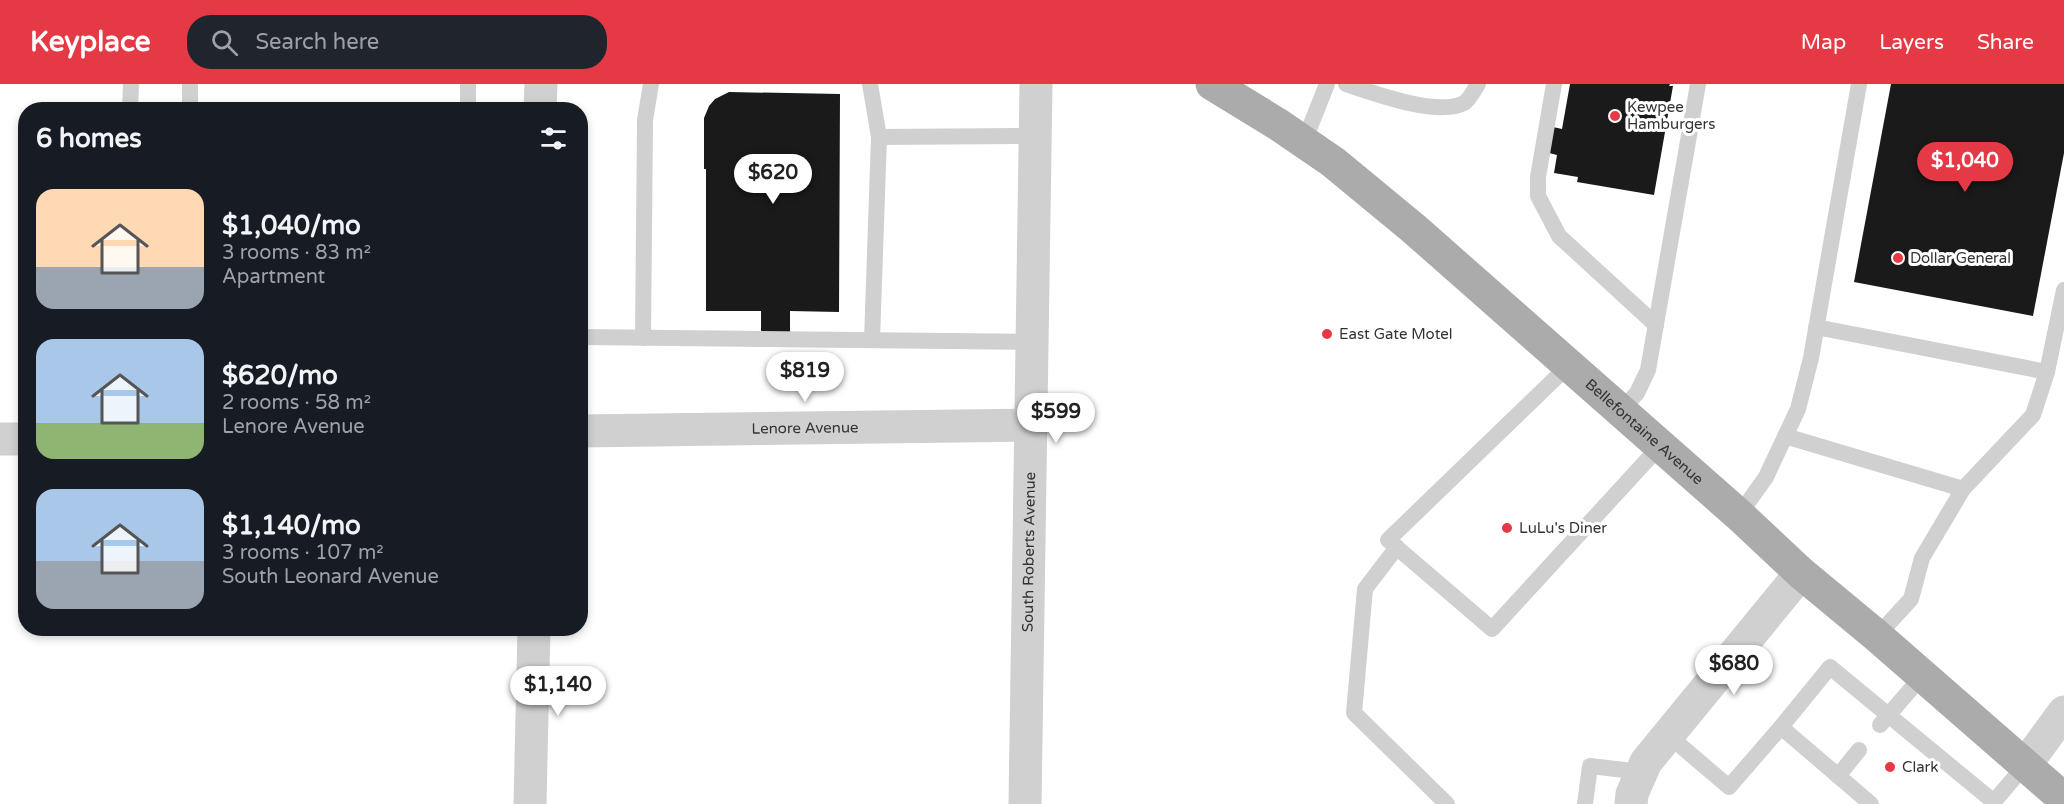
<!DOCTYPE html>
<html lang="en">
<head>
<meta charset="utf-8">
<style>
  body { margin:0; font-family:"Varela Round",sans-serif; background:#20242c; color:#f1f3f6; height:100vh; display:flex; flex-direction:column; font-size:22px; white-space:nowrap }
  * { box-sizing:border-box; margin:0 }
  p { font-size:20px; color:#9ea1a6 }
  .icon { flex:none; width:33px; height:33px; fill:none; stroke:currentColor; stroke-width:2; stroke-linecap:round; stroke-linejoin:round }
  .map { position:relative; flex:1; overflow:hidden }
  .panel { position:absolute; left:18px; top:18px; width:570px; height:534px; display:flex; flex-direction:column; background:#171b24; border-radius:24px; box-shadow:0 3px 9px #0003 }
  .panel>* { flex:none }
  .price { position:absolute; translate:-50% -51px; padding:0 14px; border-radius:21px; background:#fff; color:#222; font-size:20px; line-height:39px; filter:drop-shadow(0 2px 3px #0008) }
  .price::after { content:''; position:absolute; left:50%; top:36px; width:18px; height:14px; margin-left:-9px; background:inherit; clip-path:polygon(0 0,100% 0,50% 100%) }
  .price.current { background:#e63946; color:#fff }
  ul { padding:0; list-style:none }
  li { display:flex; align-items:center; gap:18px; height:150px; padding:0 18px }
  li span { display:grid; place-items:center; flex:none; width:168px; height:120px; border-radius:18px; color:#555 }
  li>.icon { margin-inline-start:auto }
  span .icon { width:72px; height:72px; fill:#fffc; stroke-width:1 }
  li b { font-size:26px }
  h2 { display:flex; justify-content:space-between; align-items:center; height:72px; padding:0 18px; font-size:26px }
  header { display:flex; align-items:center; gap:36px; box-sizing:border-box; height:84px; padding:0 30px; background:#e63946; color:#fff }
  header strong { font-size:28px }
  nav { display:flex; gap:33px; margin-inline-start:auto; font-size:21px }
  .search { width:420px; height:54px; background:#20242c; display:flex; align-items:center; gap:15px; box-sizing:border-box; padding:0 21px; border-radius:24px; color:#9ea1a6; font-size:22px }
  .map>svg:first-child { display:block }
</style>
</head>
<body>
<header>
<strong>Keyplace</strong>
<div class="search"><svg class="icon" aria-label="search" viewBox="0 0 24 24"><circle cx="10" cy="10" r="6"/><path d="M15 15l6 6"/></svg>Search here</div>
<nav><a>Map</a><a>Layers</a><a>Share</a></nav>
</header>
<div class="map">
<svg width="2064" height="720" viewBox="0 0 2064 720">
  <rect width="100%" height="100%" fill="#fff"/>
  <g fill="#1a1a1a">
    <path d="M1570,0H1670L1669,2H1673L1654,111L1577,98L1578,93L1554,89L1557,71L1549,69L1553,43L1562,45Z"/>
    <path d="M1891,0H2064V69L2033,232L1854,198Z"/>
    <path d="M729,8L840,10L839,228L790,227V252H761V227H706V85H704V34L709,22L715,15Z"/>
  </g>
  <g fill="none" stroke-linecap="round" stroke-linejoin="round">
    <g stroke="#d0d0d0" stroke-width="16">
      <path d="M468,0V26"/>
      <path d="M870,0L879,53"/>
      <path d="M1346,0C1373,9 1438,33 1464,19C1470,15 1474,6 1478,0"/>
      <path d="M1554,0L1538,93V112L1559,152L1656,241"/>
      <path d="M130,26L131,0"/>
      <path d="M190,26V0"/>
      <path d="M1304,58L1327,0"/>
      <path d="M1816,243L2047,288"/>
      <path d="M580,253L1032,258"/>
      <path d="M643,254L645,36L651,0"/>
      <path d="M872,256L879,53L1035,52"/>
      <path d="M1568,282L1388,456L1492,545L1660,362"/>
      <path d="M1620,327L1637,309L1648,286L1698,0"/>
      <path d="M1785,352L1963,405"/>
      <path d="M1739,431L1766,393L1798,325L1811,274L1859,0"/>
      <path d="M1397,463L1365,505L1354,629L1447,720"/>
      <path d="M1877,552L1911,515L1922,474L1963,405L2033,331L2047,288L2064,206"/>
      <path d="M1880,641L1923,591"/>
      <path d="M1781,643L1830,583L1994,718"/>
      <path d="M1668,651L1729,703L1781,643L1871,720"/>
      <path d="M1838,692L1859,666"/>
      <path d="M1585,720L1590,682L1642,688"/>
      <path d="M1992,720L2026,680"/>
    </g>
    <g stroke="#d0d0d0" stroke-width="33">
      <path d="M540,26L541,0"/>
      <path id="s1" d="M580,347L1030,341"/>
      <path d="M0,355H26"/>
      <path d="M2026,680L2064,628"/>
      <path d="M530,720L534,544"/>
      <path id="s2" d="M1025,720L1036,0"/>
      <path d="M1631,720L1632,710L1646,678L1801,489"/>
    </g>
    <path stroke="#ababab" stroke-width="33" id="s3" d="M1212,0L1279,41L1333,78L1413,144L1739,431L1801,489L1877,552L2064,715"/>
  </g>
  <g fill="#e63946" stroke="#fff" stroke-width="2">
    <circle cx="1615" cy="32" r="6"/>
    <circle cx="1898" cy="174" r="6"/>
    <circle cx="1327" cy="250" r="6"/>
    <circle cx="1507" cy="444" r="6"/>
    <circle cx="1890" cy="683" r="6"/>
  </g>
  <g text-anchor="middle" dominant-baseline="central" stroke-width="6" stroke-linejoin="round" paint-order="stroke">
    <g font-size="15" fill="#333" stroke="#fff" text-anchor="start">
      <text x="1627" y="23">Kewpee<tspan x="1627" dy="17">Hamburgers</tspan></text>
      <text x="1910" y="174">Dollar General</text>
      <text x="1339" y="250">East Gate Motel</text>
      <text x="1519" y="444">LuLu's Diner</text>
      <text x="1902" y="683">Clark</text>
    </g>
    <g font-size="15" fill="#333" stroke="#fff">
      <text stroke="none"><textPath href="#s1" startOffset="225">Lenore Avenue</textPath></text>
      <text stroke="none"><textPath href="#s3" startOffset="556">Bellefontaine Avenue</textPath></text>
      <text stroke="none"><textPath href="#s2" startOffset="252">South Roberts Avenue</textPath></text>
    </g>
  </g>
</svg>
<b class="price current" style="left:1965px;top:109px">$1,040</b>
<b class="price" style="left:773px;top:121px">$620</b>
<b class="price" style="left:805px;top:319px">$819</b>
<b class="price" style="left:1056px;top:360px">$599</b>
<b class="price" style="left:1734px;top:612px">$680</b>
<b class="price" style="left:558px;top:633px">$1,140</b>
<section class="panel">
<h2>6 homes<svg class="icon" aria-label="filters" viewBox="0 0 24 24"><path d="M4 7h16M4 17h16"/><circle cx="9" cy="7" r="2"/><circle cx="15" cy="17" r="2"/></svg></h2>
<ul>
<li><span style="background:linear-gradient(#ffd9b3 65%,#9aa5b1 0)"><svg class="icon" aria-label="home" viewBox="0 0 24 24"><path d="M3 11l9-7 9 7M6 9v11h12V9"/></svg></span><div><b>$1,040/mo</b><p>3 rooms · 83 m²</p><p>Apartment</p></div></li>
<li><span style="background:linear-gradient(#a9c7e8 70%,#8fb573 0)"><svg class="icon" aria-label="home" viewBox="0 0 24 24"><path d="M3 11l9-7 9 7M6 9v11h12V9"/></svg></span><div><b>$620/mo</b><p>2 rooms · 58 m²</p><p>Lenore Avenue</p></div></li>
<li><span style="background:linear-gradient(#a9c7e8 60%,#9aa5b1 0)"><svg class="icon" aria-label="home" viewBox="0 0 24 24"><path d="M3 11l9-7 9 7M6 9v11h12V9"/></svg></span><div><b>$1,140/mo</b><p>3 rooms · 107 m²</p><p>South Leonard Avenue</p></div></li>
</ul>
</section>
</div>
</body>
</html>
